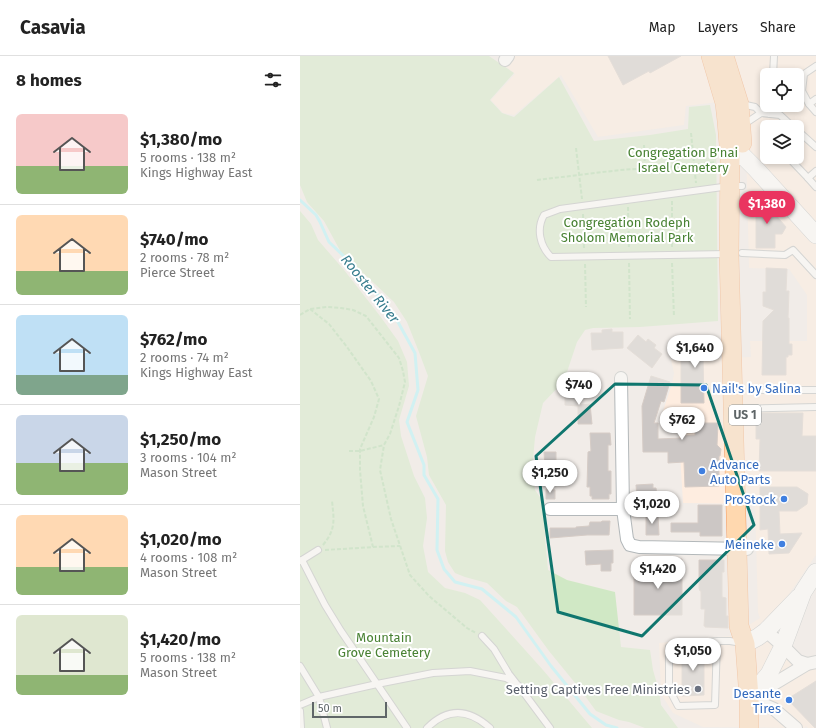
<!DOCTYPE html>
<html lang="en">
<head>
<meta charset="utf-8">
<style>
  body { margin:0; font-family:"Fira Sans",sans-serif; background:#f6f6f6; color:#222; height:100vh; display:flex; flex-direction:column; font-size:15px; white-space:nowrap }
  * { box-sizing:border-box; margin:0 }
  p { font-size:13px; color:#767676 }
  .icon { flex:none; width:22px; height:22px; fill:none; stroke:currentColor; stroke-width:2; stroke-linecap:round; stroke-linejoin:round }
  .map { position:relative; flex:1; overflow:hidden }
  .details { display:flex; flex-direction:column; background:#fff; width:300px }
  .details>* { flex:none }
  .fabs { position:absolute; left:460px; top:12px; display:grid; gap:8px }
  .fabs a { display:grid; place-items:center; width:44px; height:44px; border-radius:6px; background:#fff; box-shadow:0 2px 6px #0003; font-size:20px }
  .scale { position:absolute; left:12px; bottom:10px; width:75px; box-sizing:border-box; padding-left:4px; border:2px solid #5f6668; border-top:0; font-size:11px; line-height:14px; white-space:nowrap; color:#5f6668; -webkit-text-stroke:3px #fff; paint-order:stroke }
  .price { position:absolute; translate:-50% -34px; padding:0 9px; border-radius:14px; background:#fff; color:#222; font-size:13px; line-height:26px; filter:drop-shadow(0 1px 2px #0008) }
  .price::after { content:''; position:absolute; left:50%; top:24px; width:12px; height:9px; margin-left:-6px; background:inherit; clip-path:polygon(0 0,100% 0,50% 100%) }
  .price.on { background:#ea3560; color:#fff }
  ul { padding:0; list-style:none }
  li { display:flex; align-items:center; gap:12px; height:100px; padding:0 16px }
  li+li { border-top:1px solid #e0e0e0 }
  li span { display:grid; place-items:center; flex:none; width:112px; height:80px; border-radius:6px; color:#555 }
  li>.icon { margin-inline-start:auto }
  span .icon { width:48px; height:48px; fill:#fffc; stroke-width:1 }
  li b { font-size:17px }
  h2 { display:flex; justify-content:space-between; align-items:center; height:48px; padding:0 16px; font-size:17px }
  header { display:flex; align-items:center; gap:24px; box-sizing:border-box; height:56px; padding:0 20px; background:#fff; border-bottom:1px solid #e0e0e0 }
  header strong { font-size:19px }
  nav { display:flex; gap:22px; margin-inline-start:auto; font-size:14px }
  main { display:flex; flex:1; min-height:0 }
  .map>svg:first-child { display:block }
</style>
</head>
<body>
<header>
<strong>Casavia</strong>
<nav><a>Map</a><a>Layers</a><a>Share</a></nav>
</header>
<main>
<section class="details">
<h2>8 homes<svg class="icon" aria-label="filters" viewBox="0 0 24 24"><path d="M4 7h16M4 17h16"/><circle cx="9" cy="7" r="2"/><circle cx="15" cy="17" r="2"/></svg></h2>
<ul>
<li><span style="background:linear-gradient(#f6c9c9 65%,#8fb573 0)"><svg class="icon" aria-label="home" viewBox="0 0 24 24"><path d="M3 11l9-7 9 7M6 9v11h12V9"/></svg></span><div><b>$1,380/mo</b><p>5 rooms · 138 m²</p><p>Kings Highway East</p></div></li>
<li><span style="background:linear-gradient(#ffd9b3 70%,#8fb573 0)"><svg class="icon" aria-label="home" viewBox="0 0 24 24"><path d="M3 11l9-7 9 7M6 9v11h12V9"/></svg></span><div><b>$740/mo</b><p>2 rooms · 78 m²</p><p>Pierce Street</p></div></li>
<li><span style="background:linear-gradient(#bfe0f5 75%,#7fa58c 0)"><svg class="icon" aria-label="home" viewBox="0 0 24 24"><path d="M3 11l9-7 9 7M6 9v11h12V9"/></svg></span><div><b>$762/mo</b><p>2 rooms · 74 m²</p><p>Kings Highway East</p></div></li>
<li><span style="background:linear-gradient(#c9d6e8 60%,#8fb573 0)"><svg class="icon" aria-label="home" viewBox="0 0 24 24"><path d="M3 11l9-7 9 7M6 9v11h12V9"/></svg></span><div><b>$1,250/mo</b><p>3 rooms · 104 m²</p><p>Mason Street</p></div></li>
<li><span style="background:linear-gradient(#ffd9b3 65%,#8fb573 0)"><svg class="icon" aria-label="home" viewBox="0 0 24 24"><path d="M3 11l9-7 9 7M6 9v11h12V9"/></svg></span><div><b>$1,020/mo</b><p>4 rooms · 108 m²</p><p>Mason Street</p></div></li>
<li><span style="background:linear-gradient(#dfe7d0 75%,#8fb573 0)"><svg class="icon" aria-label="home" viewBox="0 0 24 24"><path d="M3 11l9-7 9 7M6 9v11h12V9"/></svg></span><div><b>$1,420/mo</b><p>5 rooms · 138 m²</p><p>Mason Street</p></div></li>
</ul>
</section>
<div class="map">
<svg width="516" height="672" viewBox="0 0 516 672">
  <rect width="100%" height="100%" fill="#f1ece8"/>
  <path fill="#feede0" fill-rule="evenodd" d="M211,0H516V499L472,563L476,575L489,586L491,593L516,610V672H508L506,670L504,672L403,671L373,657L361,638L359,587L431,580L460,562L458,557L455,448L383,447L378,364H368L362,358L372,328L374,317L371,304L451,301L450,285H507V239L489,213L449,212L446,90L443,43L386,50L384,69L298,81L261,19L214,59L203,57L191,44L215,18L203,8ZM467,19H497V49H467ZM467,71H497V101H467Z"/>
  <g fill="#d0e8c5">
    <path d="M0,0H189L214,17L190,44L202,57L214,61L259,21L294,85L350,79L388,73L389,51L410,49L416,79L418,265L340,271L293,272L285,274L277,286L264,325L243,347L235,381L232,415L235,434L244,447L245,483L248,514L267,524L315,536L321,591L350,594L353,614L359,635L361,649L378,672H345L329,666L319,664L296,655L280,633L249,595L217,551L206,545L187,527L165,521L155,517L148,506L145,495L146,449L129,419L127,401L116,360L128,320L119,296L107,266L94,246L75,228L42,198L24,165L7,146L0,129Z"/>
    <path d="M0,155L11,168L18,184L44,214L80,260L98,285L107,306L109,330L99,364L101,380L114,420L125,442L127,462L123,490L128,516L145,532L165,537L180,544L243,614L292,672H0Z"/>
  </g>
  <g fill="none" stroke-linecap="round" stroke-linejoin="round">
    <path stroke="#aaf5ff" stroke-width="3" d="M0,144L16,159L20,166L29,186L51,207L93,257L115,297L118,334L107,366L124,409V419L138,443L137,494L144,513L155,526L182,533L216,561L251,610L290,658L306,669L317,672"/>
  </g>
  <g fill="#ccc7c5" stroke="#d6ccc6">
    <path d="M308,0H381L350,17L349,15L323,29Z"/>
    <path d="M456,136L486,171L482,178H475V192H456Z"/>
    <path d="M466,212L487,213L486,235H489L488,262H489V288H492V299H488V301H486V319H462L463,265L474,254L463,250V236H466Z"/>
    <path d="M312,273V276H323V292L292,294L291,277H302V274Z"/>
    <path d="M338,279L346,286L348,283L356,289L354,292L362,298L352,312L327,292Z"/>
    <path d="M385,283L417,284L416,301L403,300L404,347H381V305H384Z"/>
    <path d="M351,320L370,326L364,346L361,345L354,367H358V383L382,382L383,380L395,379V367H418L417,389L421,393L420,400H419V430L385,431L384,406L368,407V396H343L342,350Z"/>
    <path d="M265,333H281L280,349L290,348L292,368H278V350L265,349Z"/>
    <path d="M456,357H503L502,380H516V415H459L460,383H456Z"/>
    <path d="M290,377H310L311,389H308V415H311V438H309V443H292V440H290V431H287L288,396L291,395Z"/>
    <path d="M244,396H256V412H245Z"/>
    <path d="M353,428V432H356L357,440L337,441L336,429Z"/>
    <path d="M460,431H497L508,438L507,448L497,455H479L480,478L502,477L489,497L469,498L468,473L460,474Z"/>
    <path d="M246,433L255,434V443H246Z"/>
    <path d="M398,449H422V480H400V476H371V467H398Z"/>
    <path d="M350,459H358L359,479H346V460Z"/>
    <path d="M302,465H310L309,479H287L250,482V472H276V471L289,470L290,466H301Z"/>
    <path d="M313,494V507H311V515H301V508L286,509L285,495Z"/>
    <path d="M371,503H382V559H334V508H347V514H371Z"/>
    <path d="M399,504H424V516H422V541L426,542V560H428V572L405,571V570H404L405,553H401V535H400L399,532Z"/>
    <path d="M398,592H404V639L382,640V594Z"/>
    <path d="M516,625V672H515L490,646L489,642Z"/>
  </g>
  <g fill="none" stroke-linecap="round" stroke-linejoin="round">
    <g stroke="#b3b8ba" stroke-width="8">
      <g id="service">
        <path d="M516,10L504,18L502,35L509,48L516,56"/>
        <path d="M473,19L474,0"/>
        <path d="M441,48L455,51L461,57L449,65L442,66"/>
        <path d="M509,48L516,43"/>
        <path d="M461,57L480,59L493,71"/>
        <path d="M470,58L471,49"/>
        <path d="M497,74L516,91"/>
        <path d="M488,101L508,122"/>
        <path d="M516,115L508,122L516,131"/>
        <path d="M442,197L485,199L493,194L516,219"/>
        <path d="M428,198L251,201C240,190 236,173 244,159L260,153L430,130H442"/>
        <path d="M459,334H516"/>
        <path d="M436,353L516,351"/>
        <path d="M2,504L18,494"/>
        <path d="M0,505L2,504L25,549L41,575L107,672"/>
        <path d="M182,580L194,593L209,618L216,627"/>
        <path d="M417,585L415,649L378,650L369,633V591L417,585H430L442,587"/>
        <path d="M0,610L19,641L0,649"/>
        <path d="M0,655L1,672"/>
        <path d="M27,672L19,641L77,628L133,617L170,615L206,622L218,629L250,672"/>
        <path d="M127,672C148,651 169,653 190,672"/>
      </g>
    </g>
    <g stroke="#b3b8ba" stroke-width="14">
      <g id="minor">
        <path d="M205,4L208,0"/>
        <path d="M321,322L323,453"/>
        <path d="M250,453H323L327,483L330,489L339,491L447,493"/>
        <path d="M466,575L483,590L498,605L507,608"/>
        <path d="M457,638L507,608L516,606"/>
        <path d="M449,642L474,653L496,672"/>
      </g>
    </g>
    <g stroke="#b2b7ba" stroke-width="18">
      <g id="secondary">
        <path d="M430,101L443,100L456,113L516,179"/>
        <path d="M445,588L458,581L466,575L499,541"/>
        <path d="M449,642L469,618L483,590L503,536L516,516"/>
      </g>
    </g>
    <g stroke="#f29a60" stroke-width="20">
      <g id="primary">
        <path d="M411,0L425,47L427,65L430,101L429,198L439,570L445,588L449,642V672"/>
        <path d="M424,0L439,48L442,87"/>
      </g>
    </g>
    <g stroke="#abdaa8" stroke-width="2" stroke-dasharray="4 2" stroke-linecap="butt">
      <path d="M391,77L396,127"/>
      <path d="M344,89L345,113"/>
      <path d="M276,92L282,143"/>
      <path d="M237,124L320,114L394,109L416,106"/>
      <path d="M372,145V193"/>
      <path d="M328,151L329,193"/>
      <path d="M283,158L284,193"/>
      <path d="M329,207L330,263"/>
      <path d="M372,207L374,261"/>
      <path d="M285,208L286,251"/>
      <path d="M10,253L29,268L47,291L71,325L79,343L74,361L60,393V414L63,450L73,491"/>
      <path d="M0,259L10,253L27,251L41,252L53,254L66,260L99,302L103,315L105,326L99,350L90,378L84,389L80,414L91,463L110,519L129,540L167,572L176,577"/>
      <path d="M49,395H60L84,389"/>
      <path d="M23,489C36,473 34,464 32,445"/>
      <path d="M25,494L73,491L100,490"/>
    </g>
    <use href="#service" stroke="#fff" stroke-width="6"/>
    <use href="#minor" stroke="#fff" stroke-width="12"/>
    <use href="#secondary" stroke="#fff" stroke-width="17"/>
    <use href="#primary" stroke="#ffd8af" stroke-width="19"/>
  </g>
  <path d="M0 0H516V672H0ZM315,328L406,329L454,469L342,580L258,556L236,400Z" fill="#f1ece8" fill-opacity=".55" fill-rule="evenodd"/>
  <path fill="none" stroke="#0f766e" stroke-width="3" stroke-linejoin="round" d="M315,328L406,329L454,469L342,580L258,556L236,400Z"/>
  <g fill="#3f7fe0" stroke="#fff" stroke-width="1.5">
    <circle cx="404" cy="332" r="4"/>
    <circle cx="402" cy="415" r="4"/>
    <circle cx="484" cy="443" r="4"/>
    <circle cx="482" cy="488" r="4"/>
    <circle cx="489" cy="644" r="4"/>
  </g>
  <circle fill="#6b7280" stroke="#fff" stroke-width="1.5" cx="398" cy="633" r="4"/>
  <g text-anchor="middle" dominant-baseline="central" stroke-width="4" stroke-linejoin="round" paint-order="stroke">
    <rect fill="#fff" stroke="#8f9495" stroke-width="1" x="429" y="349" width="32" height="20" rx="3"/>
    <g font-size="12" font-weight="bold" fill="#5f6668">
      <text x="445" y="359">US 1</text>
    </g>
    <g font-size="13" fill="#498234" stroke="#fff">
      <text x="383" y="96">Congregation B'nai<tspan x="383" dy="15">Israel Cemetery</tspan></text>
      <text x="327" y="166">Congregation Rodeph<tspan x="327" dy="15">Sholom Memorial Park</tspan></text>
      <text x="84" y="581">Mountain<tspan x="84" dy="15">Grove Cemetery</tspan></text>
    </g>
    <g font-size="13" fill="#366cbe" stroke="#fff" text-anchor="end">
      <text x="412" y="332" text-anchor="start">Nail's by Salina</text>
      <text x="410" y="408" text-anchor="start">Advance<tspan x="410" dy="15">Auto Parts</tspan></text>
      <text x="476" y="443">ProStock</text>
      <text x="474" y="488">Meineke</text>
      <text x="481" y="637">Desante<tspan x="481" dy="15">Tires</tspan></text>
    </g>
    <g font-size="13" fill="#5b616d" stroke="#fff" text-anchor="end">
      <text x="390" y="633">Setting Captives Free Ministries</text>
    </g>
    <g font-size="14" font-style="italic" fill="#397e8f" stroke="#fff">
      <text transform="translate(70 233) rotate(51)">Rooster River</text>
    </g>
  </g>
</svg>
<div class="fabs">
<a><svg class="icon" aria-label="locate" viewBox="0 0 24 24"><circle cx="12" cy="12" r="6"/><path d="M12 2v4M12 18v4M2 12h4M18 12h4"/></svg></a>
<a><svg class="icon" aria-label="layers" viewBox="0 0 24 24"><path d="M12 4l9 5-9 5-9-5zM3 14l9 5 9-5"/></svg></a>
</div>
<div class="scale">50 m</div>
<b class="price on" style="left:467px;top:169px">$1,380</b>
<b class="price" style="left:395px;top:313px">$1,640</b>
<b class="price" style="left:279px;top:350px">$740</b>
<b class="price" style="left:382px;top:385px">$762</b>
<b class="price" style="left:250px;top:438px">$1,250</b>
<b class="price" style="left:352px;top:469px">$1,020</b>
<b class="price" style="left:358px;top:534px">$1,420</b>
<b class="price" style="left:393px;top:616px">$1,050</b>
</div>
</main>
</body>
</html>
